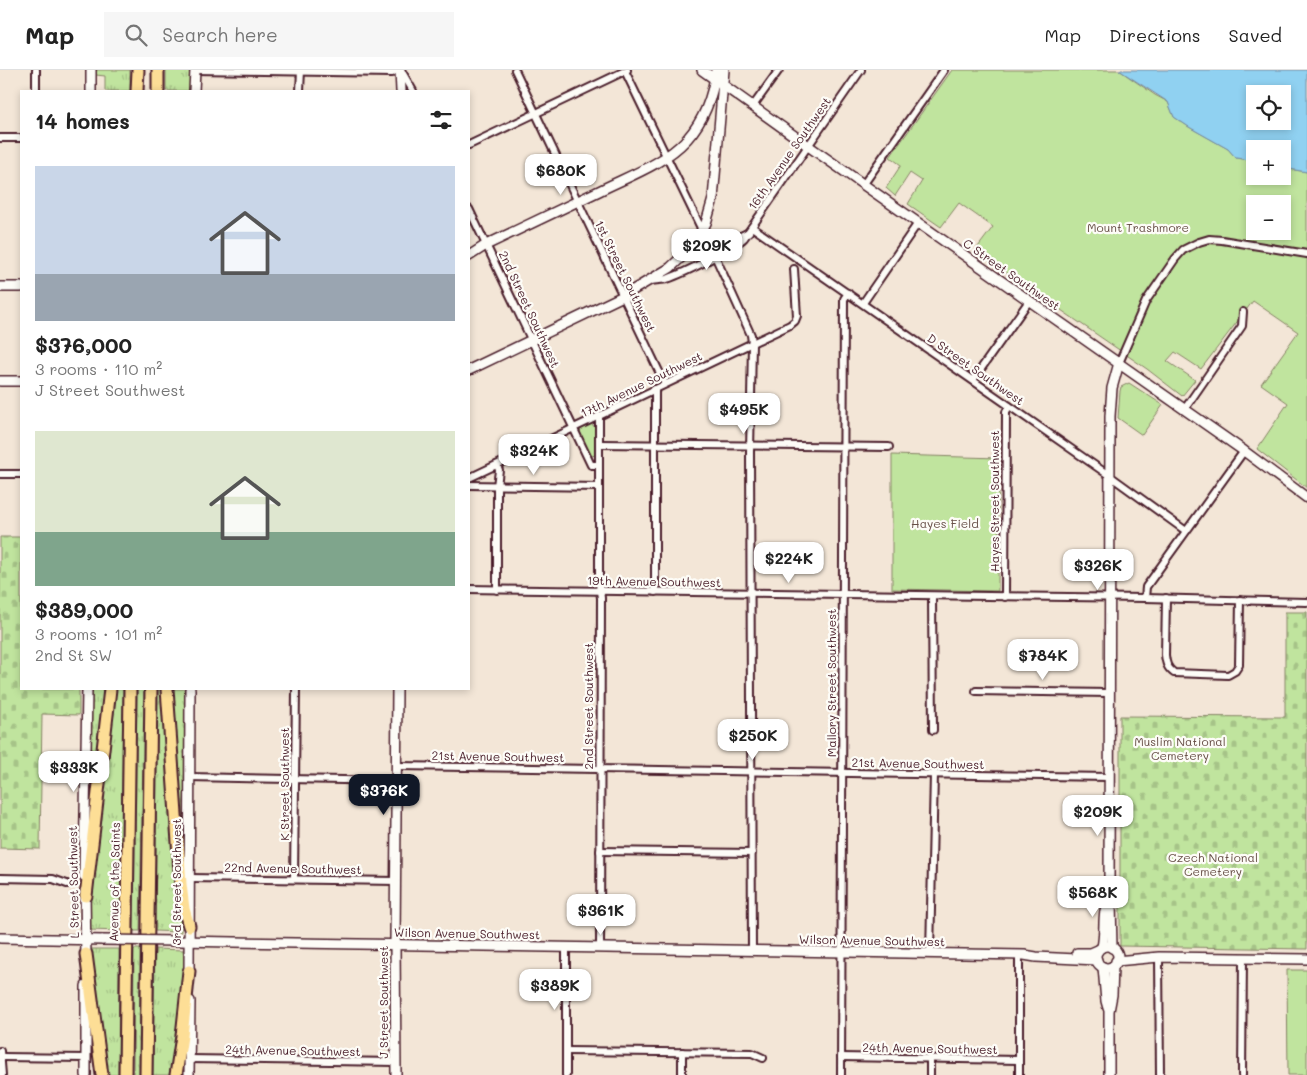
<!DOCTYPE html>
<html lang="en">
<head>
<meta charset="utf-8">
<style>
  body { margin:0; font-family:Mali,sans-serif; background:#f6f6f6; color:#222; height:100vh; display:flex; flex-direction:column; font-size:19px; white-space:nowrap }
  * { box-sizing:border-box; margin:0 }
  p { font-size:16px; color:#767676 }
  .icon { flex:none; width:28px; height:28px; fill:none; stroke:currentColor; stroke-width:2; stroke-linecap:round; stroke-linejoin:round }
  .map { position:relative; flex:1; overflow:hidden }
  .panel { position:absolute; left:20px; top:20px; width:450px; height:600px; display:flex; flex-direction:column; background:#fff; border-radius:0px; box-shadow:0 2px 8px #0003 }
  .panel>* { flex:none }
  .buttons { position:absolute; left:1246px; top:15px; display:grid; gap:10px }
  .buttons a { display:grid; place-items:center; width:45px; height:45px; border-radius:0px; background:#fff; box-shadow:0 2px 8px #0003; font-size:25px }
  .price { position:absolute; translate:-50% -42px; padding:0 11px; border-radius:10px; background:#fff; color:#222; font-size:16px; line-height:32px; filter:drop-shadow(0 1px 2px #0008) }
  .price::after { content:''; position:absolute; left:50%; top:30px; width:15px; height:11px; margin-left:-8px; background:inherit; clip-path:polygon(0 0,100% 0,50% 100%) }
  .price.current { background:#111827; color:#fff }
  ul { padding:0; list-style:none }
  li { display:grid; align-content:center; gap:10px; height:265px; padding:0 15px }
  li span { display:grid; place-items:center; height:155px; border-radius:0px; color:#555 }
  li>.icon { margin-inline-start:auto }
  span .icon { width:90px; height:90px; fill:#fffc; stroke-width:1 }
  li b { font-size:21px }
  h2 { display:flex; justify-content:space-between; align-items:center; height:60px; padding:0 15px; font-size:21px }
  header { display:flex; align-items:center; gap:30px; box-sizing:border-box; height:70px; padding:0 25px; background:#fff; border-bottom:1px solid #e0e0e0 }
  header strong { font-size:24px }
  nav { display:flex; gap:28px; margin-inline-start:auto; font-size:18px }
  .search { width:350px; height:45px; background:#f6f6f6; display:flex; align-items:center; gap:12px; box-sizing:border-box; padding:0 18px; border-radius:0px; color:#767676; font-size:19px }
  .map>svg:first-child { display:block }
</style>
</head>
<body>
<header>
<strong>Map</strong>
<div class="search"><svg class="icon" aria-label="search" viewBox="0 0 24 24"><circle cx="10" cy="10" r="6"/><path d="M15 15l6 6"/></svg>Search here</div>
<nav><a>Map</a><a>Directions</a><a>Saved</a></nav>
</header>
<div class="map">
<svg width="1307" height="1005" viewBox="0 0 1307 1005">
  <defs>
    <pattern id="grass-tufts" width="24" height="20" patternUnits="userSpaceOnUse" patternTransform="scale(1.25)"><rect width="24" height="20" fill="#c0e49e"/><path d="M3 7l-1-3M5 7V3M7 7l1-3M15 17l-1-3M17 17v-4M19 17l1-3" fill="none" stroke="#a6c388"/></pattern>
    <pattern id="cemetery-stones" width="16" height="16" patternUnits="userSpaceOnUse" patternTransform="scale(1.25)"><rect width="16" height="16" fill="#c0e49e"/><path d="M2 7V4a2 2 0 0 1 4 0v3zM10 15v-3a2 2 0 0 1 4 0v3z" fill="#a6c388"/></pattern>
  </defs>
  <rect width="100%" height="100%" fill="#f3e6d7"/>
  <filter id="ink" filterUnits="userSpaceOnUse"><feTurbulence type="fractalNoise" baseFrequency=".02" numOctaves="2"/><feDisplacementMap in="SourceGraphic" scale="10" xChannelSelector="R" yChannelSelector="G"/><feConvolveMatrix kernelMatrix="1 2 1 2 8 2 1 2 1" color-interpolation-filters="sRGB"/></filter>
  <g filter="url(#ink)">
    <g fill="url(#grass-tufts)" stroke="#858264">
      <path d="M96,0H130V21H105V6L96,5Z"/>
      <rect x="166" y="0" width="24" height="21"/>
      <path d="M92,619H108L88,774L87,757L91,696Z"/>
      <path d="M113,619H123L120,861L90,860L89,826Z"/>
      <path d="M137,619H144L140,861H134Z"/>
      <path d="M158,619H165L181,855V862L155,861Z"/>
      <path d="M170,619H186L184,759L186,808Z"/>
      <path d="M91,879H119L118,1005H105Z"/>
      <path d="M134,879H140L139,1005H133Z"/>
      <path d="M155,879L185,880V904L174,1005H153Z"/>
    </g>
    <g fill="url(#cemetery-stones)" stroke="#858264">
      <path d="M0,467H21V619H79V645L42,644L40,779L0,778Z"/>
      <path d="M1285,542H1307V879L1120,876V646L1285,647Z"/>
    </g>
    <g fill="#c0e49e" stroke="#858264" fill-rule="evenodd">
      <path d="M952,0H1119L1155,25L1168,32L1174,47L1189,57L1228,79L1236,88L1255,91V106H1282L1283,98L1307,102V418L1257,379L1288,333L1261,314L1298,262L1253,231L1201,299L1175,282L1167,291L1195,310L1182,326L1147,299L975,181L993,157L959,133L941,157L908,134L922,111L910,103L895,126L886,118L901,95L890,87ZM1255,134H1282V161H1255Z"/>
      <path d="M1129,313L1163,335L1142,365L1118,348L1120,321L1121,317Z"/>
      <path d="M591,354L595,357V384L593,386L590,385L580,362L581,359Z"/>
      <path d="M892,385L999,388L998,521L892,519Z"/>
      <path d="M1287,900H1307V1005H1288Z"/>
    </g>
    <path fill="#90d1f1" stroke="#748aa2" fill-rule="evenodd" d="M1119,0H1307V102L1283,98L1282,79H1255V91L1236,88L1228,79L1189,57L1174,47L1168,32ZM1255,24H1282V51H1255Z"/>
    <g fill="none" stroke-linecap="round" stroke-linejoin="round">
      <g stroke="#4a1f2b" stroke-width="10">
        <g id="street">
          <path d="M36,0V21"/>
          <path d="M195,0L392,3L396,0"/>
          <path d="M401,0L413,21"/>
          <path d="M515,0L665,314"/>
          <path d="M625,1L702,160"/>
          <path d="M300,21L301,0"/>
          <path d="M753,36L779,0"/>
          <path d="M0,68H21"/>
          <path d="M469,75L627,0"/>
          <path d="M863,115L944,0"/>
          <path d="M469,139L591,395H599"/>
          <path d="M752,157L1110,406L1186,461"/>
          <path d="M749,162L718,177L715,186L751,265L752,273L750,382L752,880"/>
          <path d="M651,211C656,210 662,210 667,209C682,204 733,179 744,168L861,0"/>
          <path d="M863,233L918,153"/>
          <path d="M1119,293L1146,231L1175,189L1183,180L1199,172L1209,169L1222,170L1307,184"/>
          <path d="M973,310L1029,231"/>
          <path d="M655,319V522"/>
          <path d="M1184,340L1242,256L1243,242"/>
          <path d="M599,346V514L601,528L600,878"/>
          <path d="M599,374L889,377"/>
          <path d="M0,404H21"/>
          <path d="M469,408L790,255L795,251L797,246L794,199"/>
          <path d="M469,415L599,417"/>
          <path d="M469,519L1145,528L1307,532"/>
          <path d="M497,520V416L499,400L497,395"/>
          <path d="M932,526L933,660"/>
          <path d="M1005,527L1006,342L1009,336"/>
          <path d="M1145,528L1146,517L1244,381"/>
          <path d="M1166,528L1165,585C1166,593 1167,598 1174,603L1228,605L1235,601L1239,595L1240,530"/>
          <path d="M976,621L1109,623"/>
          <path d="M397,696L1110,707"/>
          <path d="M189,707L397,711"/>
          <path d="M600,781L752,783"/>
          <path d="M0,808L53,809L67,814"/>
          <path d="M189,808L396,811"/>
          <path d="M294,809L296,619"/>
          <path d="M566,877V1005"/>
          <path d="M930,883L934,704"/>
          <path d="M1019,885V1005"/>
          <path d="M1159,887L1160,1005"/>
          <path d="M0,981L2,1005"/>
          <path d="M566,981L752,983L763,988"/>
          <path d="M682,982V1005"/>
          <path d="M2,987L86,988"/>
          <path d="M841,987L1019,990"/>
          <path d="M189,989L396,992"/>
          <path d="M930,989V1005"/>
          <path d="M841,1005L844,229L848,223"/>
          <path d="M1242,1005L1243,888"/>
        </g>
      </g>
      <g stroke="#4a1f2b" stroke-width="12">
        <g id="secondary">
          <path d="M400,0L401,21"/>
          <path d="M702,0L814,80L1244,381L1307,428"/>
          <path d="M91,21V0"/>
          <path d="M194,21L195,0"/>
          <path d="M469,186L486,175C523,157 561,139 599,121C629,106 664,94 687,69C704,50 713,25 716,0"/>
          <path d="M0,217H21"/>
          <path d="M469,300L623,226L670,198L688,181L698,167L706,153L713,129L724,0"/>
          <path d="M0,311H21"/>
          <path d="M84,806L87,619"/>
          <path d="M85,821L86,888"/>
          <path d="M0,868L103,870"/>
          <path d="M178,871L1024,885L1036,887L1097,890"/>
          <circle cx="1107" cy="887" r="11"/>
          <path d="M1102,877C1106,861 1101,843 1109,828"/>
          <path d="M1112,878L1111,832L1109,828L1110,346L1112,318L1119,293"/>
          <path d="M1077,883H1091L1098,880"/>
          <path d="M1116,891L1159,887L1307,889"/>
          <path d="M1103,897L1106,931L1108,938"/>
          <path d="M189,906L190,619"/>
          <path d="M86,1005V916"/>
          <path d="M189,1005L190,931"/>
          <path d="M396,1005L395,874L397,619"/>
          <path d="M1109,1005V941L1112,925L1113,896"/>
        </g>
      </g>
      <g stroke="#4a1f2b" stroke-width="15">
        <g id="highway">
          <path d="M137,21L138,0"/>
          <path d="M158,21V0"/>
          <path d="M167,619L181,814L184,839L189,856"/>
          <path d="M86,826L110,619"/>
          <path d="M86,884L102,1005"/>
          <path d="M125,1005L130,619"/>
          <path d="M146,1005L151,619"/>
          <path d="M176,1005L182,966L189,901"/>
        </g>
      </g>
      <use href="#street" stroke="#fdfcf7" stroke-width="6"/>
      <use href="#secondary" stroke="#fdfcf7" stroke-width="9"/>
      <use href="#highway" stroke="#fdde96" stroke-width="11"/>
      <g stroke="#4a1f2b" stroke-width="12" stroke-linecap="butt">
        <path id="secondary-bridge" d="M103,870L178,871"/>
      </g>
      <use href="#secondary-bridge" stroke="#fdfcf7" stroke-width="9"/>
    </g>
  </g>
  <g text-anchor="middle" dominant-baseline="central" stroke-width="4.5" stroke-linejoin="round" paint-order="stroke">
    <g font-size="12" fill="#4a1f2b" stroke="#fdfcf7">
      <text transform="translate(789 83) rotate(-55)">16th Avenue Southwest</text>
      <text transform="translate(1012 204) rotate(35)">C Street Southwest</text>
      <text transform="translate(626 206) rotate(64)">1st Street Southwest</text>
      <text transform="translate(530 239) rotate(65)">2nd Street Southwest</text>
      <text transform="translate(976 299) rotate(35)">D Street Southwest</text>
      <text transform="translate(641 314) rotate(-26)">17th Avenue Southwest</text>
      <text transform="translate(994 431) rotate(-90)">Hayes Street Southwest</text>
      <text transform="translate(654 511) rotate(1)">19th Avenue Southwest</text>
      <text transform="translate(831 613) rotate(-90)">Mallory Street Southwest</text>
      <text transform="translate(588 636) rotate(-90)">2nd Street Southwest</text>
      <text transform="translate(498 686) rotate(1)">21st Avenue Southwest</text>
      <text transform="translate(918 693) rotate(1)">21st Avenue Southwest</text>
      <text transform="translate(284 714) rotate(-90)">K Street Southwest</text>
      <text transform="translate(293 798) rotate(1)">22nd Avenue Southwest</text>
      <text transform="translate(73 812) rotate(-91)">L Street Southwest</text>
      <text transform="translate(114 812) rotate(-89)">Avenue of the Saints</text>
      <text transform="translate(176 812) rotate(-90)">3rd Street Southwest</text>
      <text transform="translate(467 863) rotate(1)">Wilson Avenue Southwest</text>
      <text transform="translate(872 870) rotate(1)">Wilson Avenue Southwest</text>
      <text transform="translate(383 932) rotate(-90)">J Street Southwest</text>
      <text transform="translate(930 978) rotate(1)">24th Avenue Southwest</text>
      <text transform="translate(293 980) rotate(1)">24th Avenue Southwest</text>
    </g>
    <g font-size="12" fill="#685048" stroke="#fdfcf7">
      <text x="1138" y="157">Mount Trashmore</text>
      <text x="945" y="453">Hayes Field</text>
      <text x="1180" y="671">Muslim National<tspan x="1180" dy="14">Cemetery</tspan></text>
      <text x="1213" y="787">Czech National<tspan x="1213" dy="14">Cemetery</tspan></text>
    </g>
  </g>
</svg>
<div class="buttons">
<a><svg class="icon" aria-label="locate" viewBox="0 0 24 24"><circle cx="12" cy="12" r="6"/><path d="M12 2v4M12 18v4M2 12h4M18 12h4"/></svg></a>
<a>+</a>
<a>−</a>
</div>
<b class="price" style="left:561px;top:126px">$680K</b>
<b class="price" style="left:707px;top:201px">$209K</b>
<b class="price" style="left:744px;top:365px">$495K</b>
<b class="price" style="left:534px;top:406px">$324K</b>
<b class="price" style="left:789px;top:514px">$224K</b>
<b class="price" style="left:1098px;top:521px">$326K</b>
<b class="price" style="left:1043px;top:611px">$784K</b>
<b class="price" style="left:753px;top:691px">$250K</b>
<b class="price" style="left:74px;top:723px">$333K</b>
<b class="price current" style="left:384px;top:746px">$376K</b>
<b class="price" style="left:1098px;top:767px">$209K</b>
<b class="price" style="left:1093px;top:848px">$568K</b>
<b class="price" style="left:601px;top:866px">$361K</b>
<b class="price" style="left:555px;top:941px">$389K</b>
<section class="panel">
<h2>14 homes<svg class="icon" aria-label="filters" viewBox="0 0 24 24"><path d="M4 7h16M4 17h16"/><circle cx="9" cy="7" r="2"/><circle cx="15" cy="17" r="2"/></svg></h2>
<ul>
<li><span style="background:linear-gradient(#c9d6e8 70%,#9aa5b1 0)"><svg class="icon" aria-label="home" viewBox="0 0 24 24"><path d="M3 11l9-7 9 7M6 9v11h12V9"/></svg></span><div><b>$376,000</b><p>3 rooms · 110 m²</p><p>J Street Southwest</p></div></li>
<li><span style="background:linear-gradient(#dfe7d0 65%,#7fa58c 0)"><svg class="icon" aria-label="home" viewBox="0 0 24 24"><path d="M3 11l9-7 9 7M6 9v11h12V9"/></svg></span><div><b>$389,000</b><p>3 rooms · 101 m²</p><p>2nd St SW</p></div></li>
</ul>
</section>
</div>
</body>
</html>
